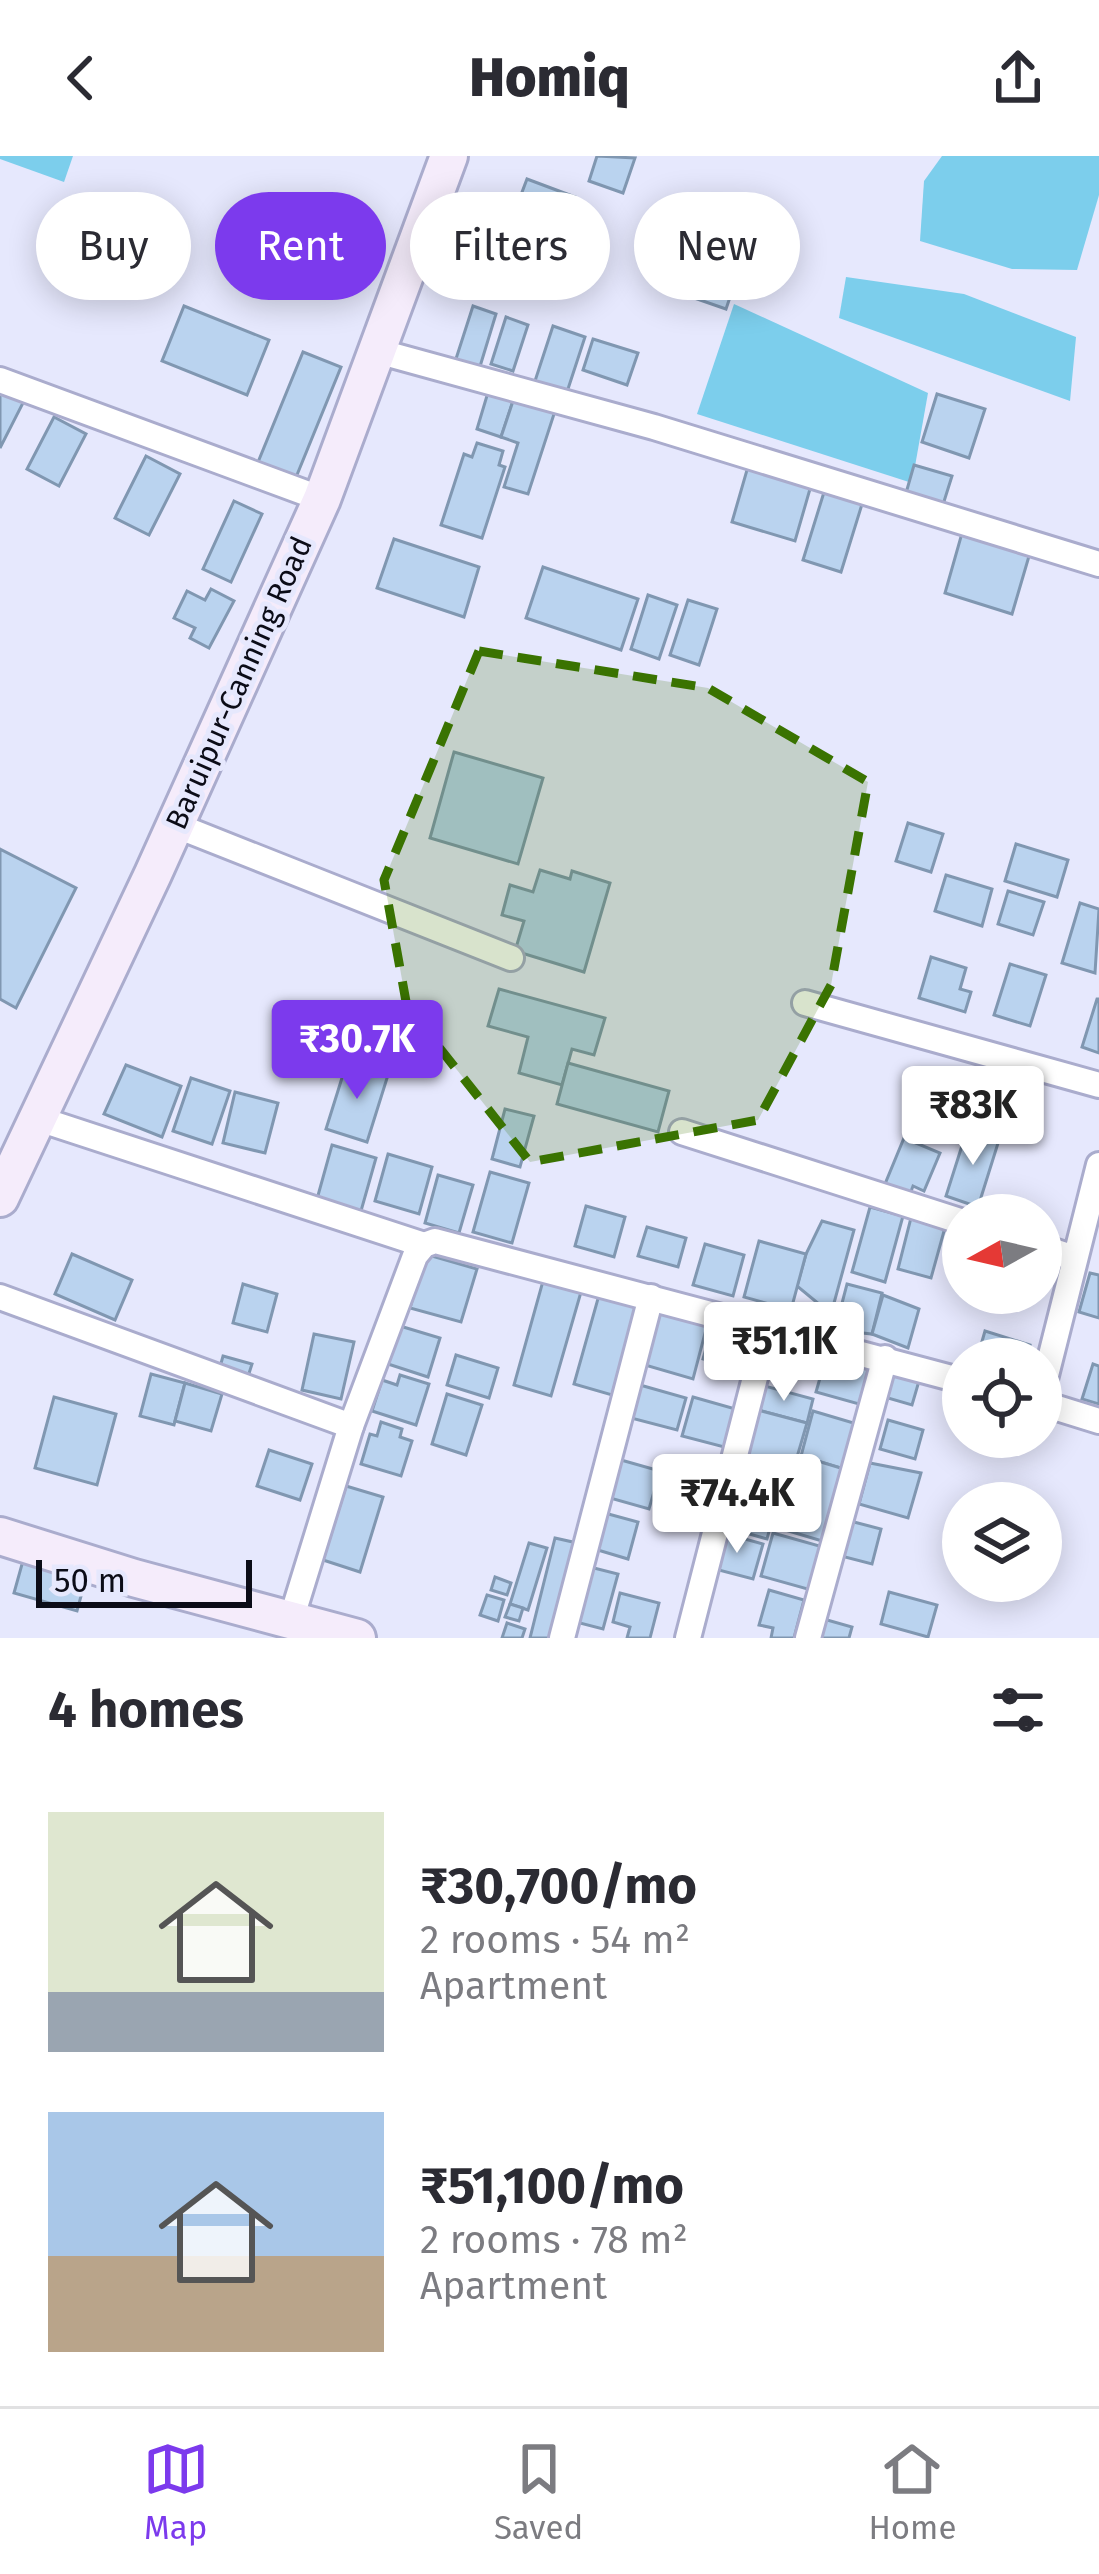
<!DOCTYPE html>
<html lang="en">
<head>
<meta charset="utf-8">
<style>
  body { margin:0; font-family:"Fira Sans",sans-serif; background:#f2f2f3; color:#2b2b33; height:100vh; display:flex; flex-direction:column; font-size:45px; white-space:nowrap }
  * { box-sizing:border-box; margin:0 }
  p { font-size:39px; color:#7c7c81 }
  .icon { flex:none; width:66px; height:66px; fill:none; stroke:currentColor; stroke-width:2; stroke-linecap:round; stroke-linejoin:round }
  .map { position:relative; height:1482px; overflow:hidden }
  .sheet { display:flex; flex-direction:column; background:#fff; flex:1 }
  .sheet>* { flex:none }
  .top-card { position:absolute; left:36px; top:36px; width:1029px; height:108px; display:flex; gap:24px }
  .needle { width:78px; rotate:262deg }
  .fabs { position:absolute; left:942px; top:1038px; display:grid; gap:24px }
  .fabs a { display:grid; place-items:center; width:120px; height:120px; border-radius:50%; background:#fff; box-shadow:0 6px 30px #0003; font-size:60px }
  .scale { position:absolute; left:36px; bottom:30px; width:216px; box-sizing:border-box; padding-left:12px; border:6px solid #0b0c17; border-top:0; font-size:33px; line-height:42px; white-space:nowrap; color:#0b0c17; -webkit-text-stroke:9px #e6e8fd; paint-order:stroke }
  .price { position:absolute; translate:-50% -102px; padding:0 27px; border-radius:12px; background:#fff; color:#222; font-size:39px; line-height:78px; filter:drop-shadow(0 3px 6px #0008) }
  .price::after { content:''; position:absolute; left:50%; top:72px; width:36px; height:27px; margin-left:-18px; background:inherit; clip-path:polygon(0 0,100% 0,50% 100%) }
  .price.selected { background:#7c3aed; color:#fff }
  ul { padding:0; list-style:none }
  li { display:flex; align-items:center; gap:36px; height:300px; padding:0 48px }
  li span { display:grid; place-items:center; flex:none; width:336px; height:240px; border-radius:0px; color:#555 }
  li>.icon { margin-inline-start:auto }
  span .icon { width:144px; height:144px; fill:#fffc; stroke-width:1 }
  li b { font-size:51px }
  h2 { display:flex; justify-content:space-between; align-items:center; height:144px; padding:0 48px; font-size:51px }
  .chip { padding:0 42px; border-radius:54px; background:#fff; box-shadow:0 6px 30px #0003; font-size:42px; line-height:108px }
  .chip.selected { background:#7c3aed; color:#fff }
  header { display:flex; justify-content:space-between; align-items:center; height:156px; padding:0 48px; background:#fff; font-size:54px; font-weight:800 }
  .dock { display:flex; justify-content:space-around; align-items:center; height:168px; border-top:3px solid #e1e1e2; background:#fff; font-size:33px; color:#7c7c81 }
  .dock a { display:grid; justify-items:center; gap:6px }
  .dock .selected { color:#7c3aed }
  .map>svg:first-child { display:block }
</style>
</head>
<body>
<header><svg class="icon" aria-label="back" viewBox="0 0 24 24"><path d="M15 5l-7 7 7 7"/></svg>Homiq<svg class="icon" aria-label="share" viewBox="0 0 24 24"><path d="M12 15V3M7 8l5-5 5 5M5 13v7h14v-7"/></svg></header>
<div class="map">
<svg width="1099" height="1482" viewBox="0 0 1099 1482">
  <rect width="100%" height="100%" fill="#e6e8fd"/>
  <g fill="#7cceec">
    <path d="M0,0H73L64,26L0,3Z"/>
    <path d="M942,0H1099V39L1077,114L1012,113L920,85L924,25Z"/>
    <path d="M846,121L964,138L1076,181L1070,245L839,162Z"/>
    <path d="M734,148L928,237L912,327L697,258Z"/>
  </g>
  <g fill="#bad3ef" stroke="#8097b1" stroke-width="3">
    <path d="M597,0L635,2L623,37L589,25Z"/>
    <path d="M527,23L575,41L558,87L510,68Z"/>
    <path d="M667,50L751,79L726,153L677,136L697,77L662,65Z"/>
    <path d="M184,150L269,184L247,239L162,205Z"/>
    <path d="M473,150L496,158L478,217L454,209Z"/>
    <path d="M506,161L528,169L513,215L491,208Z"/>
    <path d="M553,170L585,181L566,239L534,228Z"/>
    <path d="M593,183L638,197L627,229L583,214Z"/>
    <path d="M303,196L341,211L292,331L254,316Z"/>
    <path d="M0,230L25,243L0,292Z"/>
    <path d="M489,233L514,242L501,281L477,273Z"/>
    <path d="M937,238L985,253L969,302L922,286Z"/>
    <path d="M514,242L555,255L528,338L504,331L518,287L501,281Z"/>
    <path d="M54,261L86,278L59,330L27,313Z"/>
    <path d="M477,287L503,295L499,309L505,311L482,382L441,369L464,298L472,301Z"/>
    <path d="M146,300L180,318L149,379L115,362Z"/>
    <path d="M749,307L812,326L795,385L732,366Z"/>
    <path d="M914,309L952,320L941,355L904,344Z"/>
    <path d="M825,333L863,345L841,416L803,404Z"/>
    <path d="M234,345L262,358L231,426L203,413Z"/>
    <path d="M964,370L1032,390L1012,458L945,437Z"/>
    <path d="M394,383L479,411L464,461L377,432Z"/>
    <path d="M543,411L638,443L621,494L526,462Z"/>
    <path d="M211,433L234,445L209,492L190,482L195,472L174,462L187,435L205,444Z"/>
    <path d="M648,439L677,449L659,503L631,493Z"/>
    <path d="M688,444L717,453L699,509L670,499Z"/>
    <path d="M454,596L543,622L518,708L430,682Z"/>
    <path d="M908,667L943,678L931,716L896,705Z"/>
    <path d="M1016,688L1068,704L1057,741L1005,725Z"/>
    <path d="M0,693L76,732L16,852L0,843Z"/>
    <path d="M540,714L570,723L572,715L610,727L584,816L515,795L524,765L502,759L510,729L533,736Z"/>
    <path d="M946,719L992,733L982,770L935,755Z"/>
    <path d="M1008,735L1044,746L1033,779L998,768Z"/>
    <path d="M1080,747L1099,753L1095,817L1062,807Z"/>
    <path d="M931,801L966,812L960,833L971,836L965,856L919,842Z"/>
    <path d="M1010,808L1046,819L1030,870L994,859Z"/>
    <path d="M499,833L605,862L594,899L572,893L562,929L519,917L528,881L488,870Z"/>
    <path d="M1097,843H1099V897L1082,891Z"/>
    <path d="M347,906L388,919L367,986L326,973Z"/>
    <path d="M568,907L669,935L658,976L557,948Z"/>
    <path d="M126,909L181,930L162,981L104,958Z"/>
    <path d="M191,922L230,935L212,988L173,975Z"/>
    <path d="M235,936L278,947L265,997L223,987Z"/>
    <path d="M505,953L534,960L520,1011L492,1003Z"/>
    <path d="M967,974L999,984L978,1051L946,1040Z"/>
    <path d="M904,982L940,997L924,1035L913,1030L910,1038L885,1028Z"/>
    <path d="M332,989L376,1002L361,1055L317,1043Z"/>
    <path d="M388,998L432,1011L419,1058L375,1045Z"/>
    <path d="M490,1016L529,1027L512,1087L473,1076Z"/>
    <path d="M438,1019L473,1029L459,1077L425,1067Z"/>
    <path d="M586,1050L625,1061L614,1101L575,1090Z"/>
    <path d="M870,1051L903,1060L885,1126L852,1116Z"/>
    <path d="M912,1058L946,1068L931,1122L898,1113Z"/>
    <path d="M822,1065L854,1074L831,1158L797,1130L806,1098Z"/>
    <path d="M647,1071L686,1082L678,1111L638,1100Z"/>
    <path d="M759,1085L806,1098L791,1154L744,1141Z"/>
    <path d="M705,1088L744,1099L733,1140L693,1129Z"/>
    <path d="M72,1098L132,1124L115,1164L55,1138Z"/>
    <path d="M425,1098L477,1113L461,1166L410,1152Z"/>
    <path d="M1090,1117L1099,1119V1162L1079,1156Z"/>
    <path d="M543,1125L581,1136L551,1240L514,1229Z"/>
    <path d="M243,1128L277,1138L267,1176L233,1167Z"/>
    <path d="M847,1128L882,1137L872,1178L835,1174Z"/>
    <path d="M599,1139L637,1150L612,1239L574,1228Z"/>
    <path d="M883,1139L919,1153L908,1192L872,1178Z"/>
    <path d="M660,1153L708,1166L693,1223L645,1209Z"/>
    <path d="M400,1170L440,1182L428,1221L388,1208Z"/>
    <path d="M712,1171L749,1181L740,1213L703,1203Z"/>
    <path d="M985,1175L1030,1189L1026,1203H977Z"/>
    <path d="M314,1178L354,1186L341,1243L302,1234Z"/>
    <path d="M456,1199L498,1212L489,1242L447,1229Z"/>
    <path d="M223,1200L252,1208L245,1230L217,1222Z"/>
    <path d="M826,1201L876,1215L866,1250L816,1236Z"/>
    <path d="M1093,1208L1099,1210V1248L1082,1243Z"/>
    <path d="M887,1217L919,1225L912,1249L881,1240Z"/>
    <path d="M151,1218L185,1227L174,1269L140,1260Z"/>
    <path d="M400,1219L429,1228L416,1269L372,1255L382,1224L397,1229Z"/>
    <path d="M185,1227L222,1238L211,1275L175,1265Z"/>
    <path d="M640,1229L686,1242L677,1274L631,1262Z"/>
    <path d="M761,1229L813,1243L807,1267L754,1253Z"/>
    <path d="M447,1238L482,1249L466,1299L432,1288Z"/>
    <path d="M54,1241L116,1258L97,1329L35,1312Z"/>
    <path d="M693,1241L739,1254L728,1292L682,1280Z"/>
    <path d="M754,1253L807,1267L790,1325L738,1311Z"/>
    <path d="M813,1255L857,1268L844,1313L801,1300Z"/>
    <path d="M888,1264L923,1274L915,1303L880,1293Z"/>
    <path d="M381,1266L402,1273L400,1281L412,1285L401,1320L361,1308L370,1278L377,1280Z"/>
    <path d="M269,1294L312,1308L300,1344L257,1330Z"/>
    <path d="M801,1300L844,1313L829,1387L785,1374Z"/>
    <path d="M614,1302L660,1315L649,1353L603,1340Z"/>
    <path d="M870,1307L921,1317L908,1362L859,1348Z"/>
    <path d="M732,1329L778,1342L767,1383L721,1370Z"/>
    <path d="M346,1330L383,1341L360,1416L323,1404Z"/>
    <path d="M601,1356L638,1366L628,1403L591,1392Z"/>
    <path d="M850,1365L881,1373L872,1408L841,1400Z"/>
    <path d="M720,1376L763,1388L753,1423L711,1412Z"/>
    <path d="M773,1377L823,1391L811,1434L761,1420Z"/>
    <path d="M555,1382L577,1387L554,1482H530Z"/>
    <path d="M529,1387L547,1392L528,1454L510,1448Z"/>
    <path d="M24,1401L87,1418L77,1455L14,1437Z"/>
    <path d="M586,1410L618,1418L603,1473L572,1465Z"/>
    <path d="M495,1421L511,1427L507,1439L491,1434Z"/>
    <path d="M769,1434L804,1444L794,1482H771L773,1472L759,1469Z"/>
    <path d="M889,1436L937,1449L928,1481L881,1468Z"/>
    <path d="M620,1437L659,1447L650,1482H627L630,1471L613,1466Z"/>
    <path d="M487,1439L504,1444L498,1465L480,1459Z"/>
    <path d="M510,1448L523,1452L519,1465L505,1461Z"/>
    <path d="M813,1460L852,1471L849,1482H807Z"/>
    <path d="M507,1467L525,1473L522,1482H502Z"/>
  </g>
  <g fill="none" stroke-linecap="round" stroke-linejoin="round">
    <g stroke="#aaaccd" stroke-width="30">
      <g id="street">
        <path d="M377,195L654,271L1099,408"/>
        <path d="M0,224L322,343"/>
        <path d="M175,669L511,802"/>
        <path d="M805,847L1099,929"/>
        <path d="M39,963L424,1089"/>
        <path d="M682,976L963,1066"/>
        <path d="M1041,1091L1074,1102"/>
        <path d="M0,1141L351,1270"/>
        <path d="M1041,1239L1099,1009"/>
        <path d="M1041,1247L1099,1265"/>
        <path d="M291,1464L351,1270L415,1100L424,1089L435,1085L963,1225"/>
        <path d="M562,1482L651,1141"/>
        <path d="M688,1482L768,1171"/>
        <path d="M808,1482L885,1202"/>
      </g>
    </g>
    <g stroke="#aaaccd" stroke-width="42">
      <g id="secondary">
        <path d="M0,1042L153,718L322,343L449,0"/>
        <path d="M0,1380L134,1422L357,1482"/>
      </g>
    </g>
    <use href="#street" stroke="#fff" stroke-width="24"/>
    <use href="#secondary" stroke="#f5ecfb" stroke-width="36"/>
  </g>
  <path fill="#3a7301" fill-opacity="0.2" stroke="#3a7301" stroke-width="9" stroke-dasharray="24 15" stroke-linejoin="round" d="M479,495L708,532L868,626L831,829L758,964L530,1006L407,851L384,724Z"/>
  <g text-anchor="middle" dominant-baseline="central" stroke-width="10" stroke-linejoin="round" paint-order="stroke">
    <g font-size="30" fill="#0b0c17" stroke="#e6e8fd">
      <text transform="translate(239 527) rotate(-66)">Baruipur-Canning Road</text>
    </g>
  </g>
</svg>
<div class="fabs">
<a><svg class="needle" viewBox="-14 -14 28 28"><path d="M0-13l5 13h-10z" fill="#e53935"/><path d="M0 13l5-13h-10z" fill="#7c7c81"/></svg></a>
<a><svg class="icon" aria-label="locate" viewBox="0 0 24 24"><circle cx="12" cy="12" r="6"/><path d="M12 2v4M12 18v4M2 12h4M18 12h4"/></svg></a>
<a><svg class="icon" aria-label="layers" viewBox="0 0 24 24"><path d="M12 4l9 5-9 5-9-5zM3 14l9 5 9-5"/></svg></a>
</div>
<div class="scale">50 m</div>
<b class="price selected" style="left:357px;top:946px">₹30.7K</b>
<b class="price" style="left:973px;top:1012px">₹83K</b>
<b class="price" style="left:784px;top:1248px">₹51.1K</b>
<b class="price" style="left:737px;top:1400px">₹74.4K</b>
<div class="top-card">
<a class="chip">Buy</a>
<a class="chip selected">Rent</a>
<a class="chip">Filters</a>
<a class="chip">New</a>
</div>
</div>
<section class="sheet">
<h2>4 homes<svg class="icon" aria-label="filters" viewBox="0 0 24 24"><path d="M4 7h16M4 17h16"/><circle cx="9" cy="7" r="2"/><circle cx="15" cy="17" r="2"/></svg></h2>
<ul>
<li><span style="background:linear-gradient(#dfe7d0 75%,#9aa5b1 0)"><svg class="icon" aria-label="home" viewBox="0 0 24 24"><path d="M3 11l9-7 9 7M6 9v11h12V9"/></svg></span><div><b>₹30,700/mo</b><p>2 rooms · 54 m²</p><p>Apartment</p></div></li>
<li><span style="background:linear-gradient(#a9c7e8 60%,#b9a48a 0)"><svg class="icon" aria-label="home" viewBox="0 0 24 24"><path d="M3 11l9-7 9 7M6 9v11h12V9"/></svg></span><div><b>₹51,100/mo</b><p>2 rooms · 78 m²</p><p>Apartment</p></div></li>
</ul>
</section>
<nav class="dock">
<a class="selected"><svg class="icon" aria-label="map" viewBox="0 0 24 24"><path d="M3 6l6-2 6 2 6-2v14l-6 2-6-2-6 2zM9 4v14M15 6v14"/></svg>Map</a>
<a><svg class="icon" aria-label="saved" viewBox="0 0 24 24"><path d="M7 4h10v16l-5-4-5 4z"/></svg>Saved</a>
<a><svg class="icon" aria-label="home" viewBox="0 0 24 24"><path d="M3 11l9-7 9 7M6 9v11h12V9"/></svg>Home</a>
</nav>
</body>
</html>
